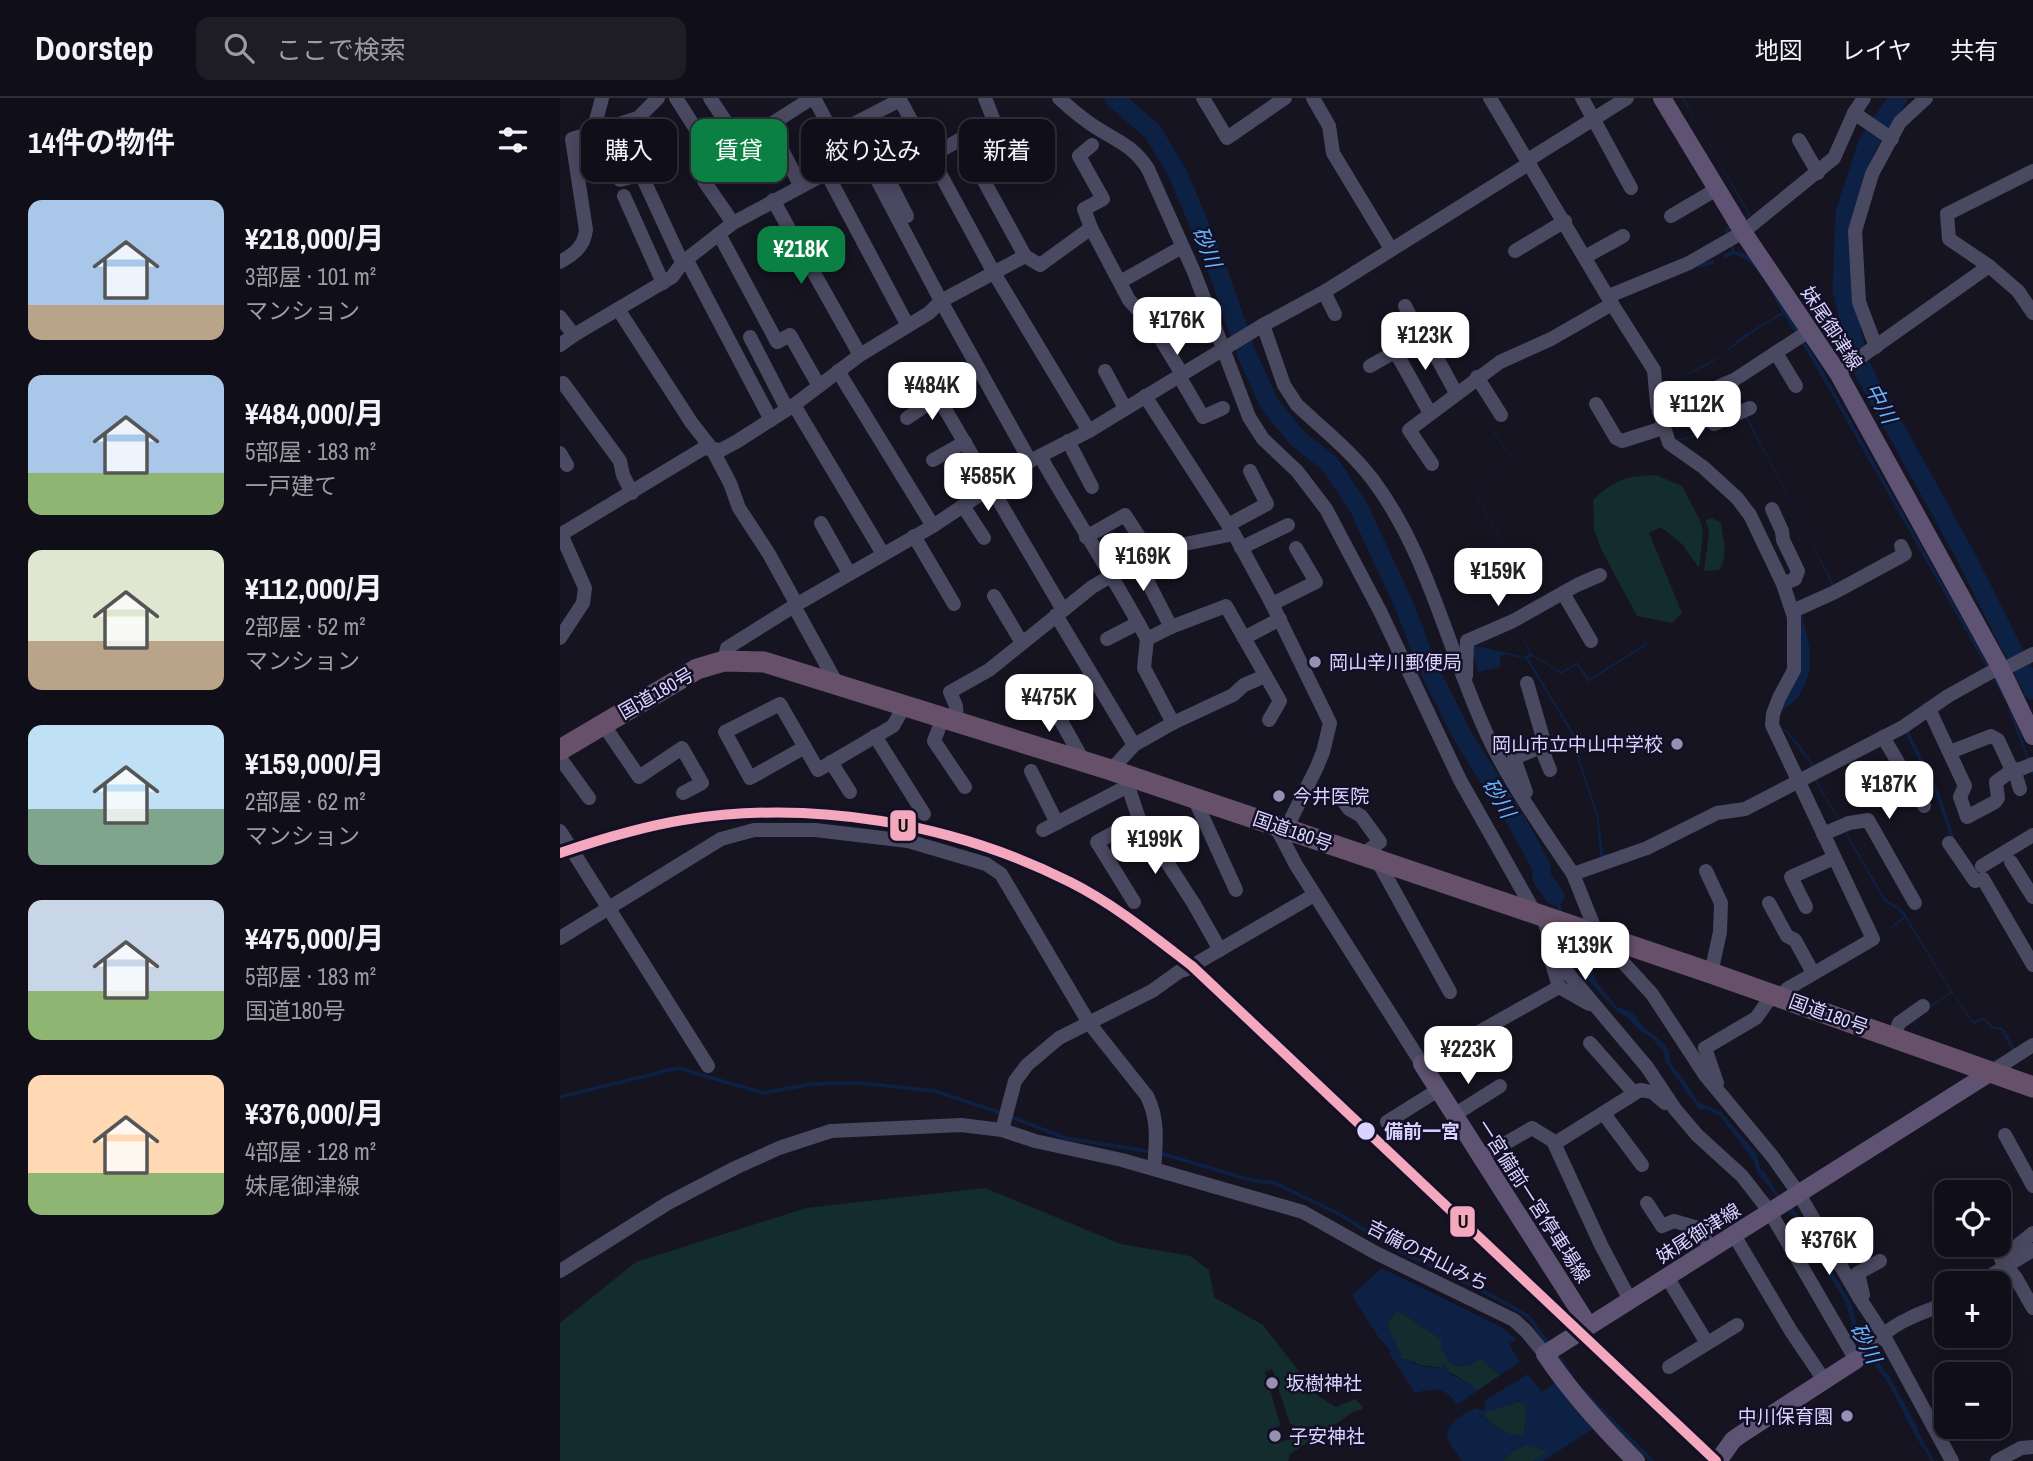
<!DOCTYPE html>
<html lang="ja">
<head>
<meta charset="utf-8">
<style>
  body { margin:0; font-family:"Archivo Narrow","Noto Sans JP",sans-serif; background:#1e1d26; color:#f1f3f6; height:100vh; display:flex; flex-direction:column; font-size:26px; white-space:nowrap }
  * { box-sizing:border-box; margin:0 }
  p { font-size:23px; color:#9c9ca2 }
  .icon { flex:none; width:38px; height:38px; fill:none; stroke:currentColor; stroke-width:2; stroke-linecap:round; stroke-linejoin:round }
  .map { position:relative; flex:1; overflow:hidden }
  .sheet { display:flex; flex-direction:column; background:#100f19; width:560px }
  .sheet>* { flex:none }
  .guide { position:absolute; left:21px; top:21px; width:665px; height:63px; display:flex; gap:14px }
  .buttons { position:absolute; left:1374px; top:1082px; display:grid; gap:14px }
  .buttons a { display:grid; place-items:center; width:77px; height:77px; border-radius:14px; background:#100f19; box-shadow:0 4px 18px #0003,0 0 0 2px #302f38; font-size:35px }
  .price { position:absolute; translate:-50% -60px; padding:0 16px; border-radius:14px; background:#fff; color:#222; font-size:23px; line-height:46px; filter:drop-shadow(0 2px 4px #0008) }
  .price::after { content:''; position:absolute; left:50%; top:42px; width:21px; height:16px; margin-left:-10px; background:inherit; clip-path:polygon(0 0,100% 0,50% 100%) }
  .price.active { background:#0b8043; color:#fff }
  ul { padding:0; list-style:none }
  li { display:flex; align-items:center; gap:21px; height:175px; padding:0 28px }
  li span { display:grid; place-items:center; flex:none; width:196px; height:140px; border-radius:14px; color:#555 }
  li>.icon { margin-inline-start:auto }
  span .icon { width:84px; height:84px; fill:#fffc; stroke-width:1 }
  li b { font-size:30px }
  h2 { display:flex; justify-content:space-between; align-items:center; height:84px; padding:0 28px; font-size:30px }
  .pill { padding:0 24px; border-radius:14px; background:#100f19; box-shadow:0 4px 18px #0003,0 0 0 2px #302f38; font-size:24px; line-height:63px }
  .pill.active { background:#0b8043; color:#fff }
  header { display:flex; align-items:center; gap:42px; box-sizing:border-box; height:98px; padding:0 35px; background:#100f19; border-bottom:2px solid #302f38 }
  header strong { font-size:33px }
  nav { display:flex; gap:38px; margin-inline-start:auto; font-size:24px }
  .search { width:490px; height:63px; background:#1e1d26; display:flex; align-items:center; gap:18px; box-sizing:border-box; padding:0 24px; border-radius:14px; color:#9c9ca2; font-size:26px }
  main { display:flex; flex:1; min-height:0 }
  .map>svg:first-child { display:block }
</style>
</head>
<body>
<header>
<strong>Doorstep</strong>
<div class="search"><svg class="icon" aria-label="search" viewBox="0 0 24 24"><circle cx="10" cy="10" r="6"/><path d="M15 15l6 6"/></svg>ここで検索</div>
<nav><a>地図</a><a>レイヤ</a><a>共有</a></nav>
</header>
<main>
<section class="sheet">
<h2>14件の物件<svg class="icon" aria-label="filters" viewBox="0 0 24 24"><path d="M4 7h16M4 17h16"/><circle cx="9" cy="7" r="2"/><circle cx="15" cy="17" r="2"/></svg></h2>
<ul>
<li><span style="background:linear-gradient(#a9c7e8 75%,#b9a48a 0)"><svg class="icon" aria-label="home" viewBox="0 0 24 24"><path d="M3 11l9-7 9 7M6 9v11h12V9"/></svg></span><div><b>¥218,000/月</b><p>3部屋 · 101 m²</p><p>マンション</p></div></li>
<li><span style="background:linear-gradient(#a9c7e8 70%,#8fb573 0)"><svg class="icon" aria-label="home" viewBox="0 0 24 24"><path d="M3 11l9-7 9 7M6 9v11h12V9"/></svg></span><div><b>¥484,000/月</b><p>5部屋 · 183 m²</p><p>一戸建て</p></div></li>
<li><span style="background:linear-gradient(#dfe7d0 65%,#b9a48a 0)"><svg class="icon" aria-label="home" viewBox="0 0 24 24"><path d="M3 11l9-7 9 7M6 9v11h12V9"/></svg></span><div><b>¥112,000/月</b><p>2部屋 · 52 m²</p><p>マンション</p></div></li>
<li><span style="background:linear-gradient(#bfe0f5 60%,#7fa58c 0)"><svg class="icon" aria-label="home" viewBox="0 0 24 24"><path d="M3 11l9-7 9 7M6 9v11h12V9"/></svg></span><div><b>¥159,000/月</b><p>2部屋 · 62 m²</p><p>マンション</p></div></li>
<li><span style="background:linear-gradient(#c9d6e8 65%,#8fb573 0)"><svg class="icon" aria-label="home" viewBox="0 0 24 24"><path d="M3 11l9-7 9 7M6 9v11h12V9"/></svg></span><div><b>¥475,000/月</b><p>5部屋 · 183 m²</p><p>国道180号</p></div></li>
<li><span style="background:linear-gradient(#ffd9b3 70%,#8fb573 0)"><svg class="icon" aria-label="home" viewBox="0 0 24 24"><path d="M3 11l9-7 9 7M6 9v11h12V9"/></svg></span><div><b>¥376,000/月</b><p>4部屋 · 128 m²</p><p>妹尾御津線</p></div></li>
</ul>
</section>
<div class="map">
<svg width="1473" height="1363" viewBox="0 0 1473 1363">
  <rect width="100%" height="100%" fill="#161421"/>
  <g fill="#132c2d" fill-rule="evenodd">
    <path d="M1096,377L1122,388L1140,422L1143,434L1139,470L1122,446L1101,429L1089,435L1122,515L1112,525L1077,518L1041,451L1034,431L1033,402C1055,381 1066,378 1096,377Z"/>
    <path d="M1152,420L1161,425C1163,441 1169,458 1159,472L1144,473L1149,435L1146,422Z"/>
    <path d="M425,1090L561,1146L630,1158L649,1172L654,1199L703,1227L758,1298L776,1309L795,1301L802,1308V1312L795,1313L730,1356L728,1363H0V1225L76,1164L246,1110ZM712,1271L730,1326L735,1327L739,1339L712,1346L708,1331L720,1328V1326L705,1274Z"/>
    <path d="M835,1215H842L881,1241V1250L892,1267L907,1268L921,1261L940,1277L917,1293C908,1285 895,1276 884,1271C873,1267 861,1270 851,1262L842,1261L835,1246L836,1243L831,1238L827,1225Z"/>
    <path d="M956,1304H961L967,1309L964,1338C949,1338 935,1331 925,1319V1315C931,1310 947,1309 956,1304Z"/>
    <path d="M970,1347L987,1352V1355L974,1363H943C951,1354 958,1349 970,1347Z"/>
  </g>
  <g fill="#0d2144" fill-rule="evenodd">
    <path d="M1122,0H1124L1142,35L1191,117L1176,125L1168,134L1175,153L1186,156L1198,168L1259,266L1448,602L1473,671V678L1446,604L1255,267L1224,217C1182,231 1146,288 1098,278L1115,279L1128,275L1162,257L1181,239L1222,214C1210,193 1199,163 1174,156L1163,161L1164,156L1172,153L1165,134L1168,128L1188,116Z"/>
    <path d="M1137,276L1161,329L1187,318L1274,487V492L1247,435L1186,320L1160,332L1157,325C1144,333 1128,345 1114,342L1129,339L1157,324Z"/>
    <path d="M938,320L934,334L951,358V360L913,391L952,460L924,478L949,521L922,479L951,460L912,391L907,389L895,392L907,389L913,391L951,359L933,335Z"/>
    <path d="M1242,513C1243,528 1250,543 1250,557C1251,579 1241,604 1220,613L1238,534L1242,525L1238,522Z"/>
    <path d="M954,527L972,556L1001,574L1017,564L1029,581L1086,545L1087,547L1028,584L1017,567L1001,576L973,558L968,560L1016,639L1020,661L1038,717L1043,756H1054L1031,762L1040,759L1037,720L1018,662L1014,640L966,561L944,556L940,559V569L918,574L911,549L913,547L964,559L970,555Z"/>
    <path d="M1218,624L1240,647L1255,669L1252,670L1254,678L1324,799C1330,806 1338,807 1344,814L1391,892L1413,923L1424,920L1434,929L1443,930L1457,954L1455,957L1441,932L1432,931L1424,922L1413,926L1392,895L1353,921L1364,941L1351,921L1391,894L1345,820L1314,843L1344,818C1336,807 1329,809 1323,801L1253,679L1250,673L1251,666Z"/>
    <path d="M976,776L983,777L994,790L1002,812L1024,848L1037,885L1057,909L1074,915C1081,932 1098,936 1108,951C1111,956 1108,962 1112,967C1122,979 1130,990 1138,1004L1161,1014L1197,1056L1200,1071L1204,1073L1217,1095L1234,1112L1248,1134L1261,1161L1269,1168L1292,1207L1297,1229L1304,1235L1308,1246L1318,1251V1264L1328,1276L1356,1327C1357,1333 1370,1354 1374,1363H1371C1366,1353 1359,1345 1354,1335C1344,1318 1337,1299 1326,1282C1314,1264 1303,1259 1300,1236L1293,1230L1285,1203L1266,1172L1256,1159L1234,1120L1197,1074L1194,1063L1160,1018L1149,1012L1139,1011L1105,964L1104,954L1090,938L1081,934L1068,920L1057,913L1025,879L1023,860L997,810L994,797L980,785Z"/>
    <path d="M822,1170L941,1229L956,1241L949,1246L960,1264L940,1277L921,1261L907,1268L891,1267L881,1250V1241L842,1215H835L827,1225L831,1238L836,1243L835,1247L842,1261L851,1262L853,1265L867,1269L880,1270L884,1266L892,1277L911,1286L917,1293L897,1307C884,1288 875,1290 855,1295L829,1255L831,1253L819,1240L792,1197Z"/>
    <path d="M968,1276L982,1294L998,1283L1036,1329L983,1363H974L988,1353C965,1348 962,1342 943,1363H902C898,1356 888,1346 887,1337C887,1324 908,1313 916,1310L922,1313L926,1310L924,1303ZM959,1303L967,1309L964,1337C949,1338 935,1331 925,1320V1315C929,1312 951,1307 959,1303Z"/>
  </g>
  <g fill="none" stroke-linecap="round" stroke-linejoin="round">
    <g stroke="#0d2144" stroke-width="3.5">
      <path d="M1139,168L1153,164"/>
      <path d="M1346,632L1377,694L1393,742"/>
      <path d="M0,999L118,970L203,995L252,986L301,985L375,993L444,1016"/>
      <path d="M451,1019L505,1040L592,1054"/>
      <path d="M600,1055L690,1082L715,1085L781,1117L831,1149L919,1191L958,1212L969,1219L988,1246"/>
      <path d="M995,1255L1011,1277"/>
      <path d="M1022,1292L1092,1363"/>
    </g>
    <g stroke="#0d2144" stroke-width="19">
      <path d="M554,0L593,34L619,78L655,165L688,259L709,305L737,340L769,365L798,408L845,509L867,567L903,639L957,724L981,768L982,780L995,798"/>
      <path d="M1338,0L1307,47L1285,115L1282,191L1299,265L1404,455L1473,592"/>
    </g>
    <g stroke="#4a4962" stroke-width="14">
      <path d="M116,0L137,33"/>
      <path d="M150,0L172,33"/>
      <path d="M254,0L288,64"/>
      <path d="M339,0L434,175L529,333"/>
      <path d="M499,0C512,12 525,23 540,32C560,44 575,50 588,71L634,174L689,319L703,341L737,373L766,411L820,513L900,682L975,815"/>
      <path d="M643,0L667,40L725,0"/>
      <path d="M753,0L769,28L773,55L831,151"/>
      <path d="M930,0L1052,206L1094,272L1097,306L1109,345L1143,369L1177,400L1190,417L1223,486L1234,519V572L1219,600L1213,616L1212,627L1313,841L1227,891L1222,899"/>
      <path d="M1022,0L1071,90"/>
      <path d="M1294,15L1332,41"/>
      <path d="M49,29L60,82L81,76L119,158L130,168L211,322"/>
      <path d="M205,30L252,0"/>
      <path d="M33,34L42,0"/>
      <path d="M274,36L340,2"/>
      <path d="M401,41L465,158"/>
      <path d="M1239,42L1258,75"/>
      <path d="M218,44L240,87"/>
      <path d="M532,47L519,58L543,101L524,111L531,130L569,202L594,230L622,276"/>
      <path d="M312,50L347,118"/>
      <path d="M303,55L381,203L470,363"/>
      <path d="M372,57L434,23L425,0"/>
      <path d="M968,62L1067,0"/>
      <path d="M266,74L348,228"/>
      <path d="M144,83L173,125"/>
      <path d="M64,98L103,185"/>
      <path d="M213,102L300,257"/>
      <path d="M1111,118L1157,91"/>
      <path d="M159,136L217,244L230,237L259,288"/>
      <path d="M955,153L1005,123"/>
      <path d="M1025,159L1063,138"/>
      <path d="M0,164C14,156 24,149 26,132L12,41L78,20L98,0"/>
      <path d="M1429,168L1389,141L1387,116L1473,73"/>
      <path d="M560,184L615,153"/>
      <path d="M764,194L775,216"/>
      <path d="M1049,198L1129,165L1183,134L1274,60L1294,15L1304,0"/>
      <path d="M845,208L860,238"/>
      <path d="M58,211L131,324L152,351L170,385L179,410L209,456L237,507"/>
      <path d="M0,219L14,237"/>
      <path d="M703,227L724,287L737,307C763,331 792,354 813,382C871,460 889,559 931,645C954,691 984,733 1013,776"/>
      <path d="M594,230L622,215"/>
      <path d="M190,239L227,311"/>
      <path d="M0,247L14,237L112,179L123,164L173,125L339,36L353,24"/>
      <path d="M1316,249L1299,204L1295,133L1312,76L1340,24L1366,0"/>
      <path d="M833,255L864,236L896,295"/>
      <path d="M1216,255L1236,288"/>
      <path d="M810,268L833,255L839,260L870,315"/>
      <path d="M278,273L373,428"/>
      <path d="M545,273L565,310"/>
      <path d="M1278,275L1429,168L1458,193L1473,215"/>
      <path d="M619,278L643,319L663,310"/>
      <path d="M917,279L941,317"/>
      <path d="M3,285L60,363L63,377L72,395"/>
      <path d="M375,294L503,512"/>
      <path d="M1141,296L1154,326L1190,310"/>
      <path d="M585,298L674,436L712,506L770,625L763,654L756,671L726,731"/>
      <path d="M1036,306L1056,340L1062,343L1103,330"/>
      <path d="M234,307L323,456"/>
      <path d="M1099,314L1174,282L1249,233"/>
      <path d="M347,320L378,299"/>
      <path d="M508,343L532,389"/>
      <path d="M0,355L7,367"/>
      <path d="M480,358C515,420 554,479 587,541L611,529"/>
      <path d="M373,362L405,344"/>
      <path d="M872,366L849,332L940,264L991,241L1052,206"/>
      <path d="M403,408L424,440"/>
      <path d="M1212,411L1222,433L1223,442L1238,473L1235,481L1223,486"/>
      <path d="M261,425L289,475"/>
      <path d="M668,427L707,406L690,373"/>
      <path d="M0,437L144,350L161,352L176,344L234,307L300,257L369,215L381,203L465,158L480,167L531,130"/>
      <path d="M354,438L394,506"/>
      <path d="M526,439L565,417L591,457"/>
      <path d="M681,450L728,427"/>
      <path d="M577,463L611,529L666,508L720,603L709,622"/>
      <path d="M1003,495L1031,543"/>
      <path d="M434,498L462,545"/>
      <path d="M712,506L756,484L736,450"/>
      <path d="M234,508L277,586"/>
      <path d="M1233,513L1275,494L1345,456L1341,448"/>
      <path d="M496,517L574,647L551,672"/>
      <path d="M0,540L23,505L25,490L1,436"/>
      <path d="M684,540L720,521"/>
      <path d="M547,541L578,525"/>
      <path d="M587,541L584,570L613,625"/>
      <path d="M164,563L167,550L234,508L373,428L470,363L529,333L703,227L764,194L970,65"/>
      <path d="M906,578L907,543L953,523L1017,487L1040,477"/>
      <path d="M483,591L524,664"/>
      <path d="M1369,611L1405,688L1400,699L1407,719L1435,704L1438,700L1436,684L1454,671L1460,691"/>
      <path d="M383,619L374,643L405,689"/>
      <path d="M397,624L396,608L390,594L429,572L532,489L551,478L610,449L674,436"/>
      <path d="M43,626L79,679L122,650L142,685L123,695"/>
      <path d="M315,638L364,716"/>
      <path d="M1323,639L1364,708"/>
      <path d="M574,647L613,625L673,597L684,587L705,578"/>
      <path d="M245,649L190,680L165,634L220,606L258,672L333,628L345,607"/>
      <path d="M981,649L990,672"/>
      <path d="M1390,654L1431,638L1438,642L1451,670L1458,672L1473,666"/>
      <path d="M0,660L29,700"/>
      <path d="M271,664L290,694"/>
      <path d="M471,673L497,725"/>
      <path d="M568,688L579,721L634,806L660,852"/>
      <path d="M966,694L954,660L981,649L983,640L967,585"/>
      <path d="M634,700L676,792"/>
      <path d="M782,701L789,711L801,718L820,744L810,751L808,758"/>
      <path d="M715,727L736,767L862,966L999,889"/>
      <path d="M483,732L568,688L571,680"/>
      <path d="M0,733L148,968"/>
      <path d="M1263,736L1289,725L1308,722L1355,805"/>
      <path d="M1389,745L1415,783L1423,781L1473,867"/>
      <path d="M817,762L890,894"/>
      <path d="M1451,764L1473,799"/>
      <path d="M1422,768L1473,737"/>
      <path d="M1146,773L1161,805L1160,834L1151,875"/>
      <path d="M574,804L537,744L579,721"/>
      <path d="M1209,805L1227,838L1235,842L1253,875"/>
      <path d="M1246,809L1231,779L1274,760"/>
      <path d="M982,817L993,849L1006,873L1087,969L1115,1011L1137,1037L1182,1078L1210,1114L1296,1262C1312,1245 1328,1230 1350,1220C1362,1214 1374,1211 1386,1204"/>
      <path d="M0,840L161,741L194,732H255L348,743L426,766L441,776L529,925L587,998C599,1022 596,1045 594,1071"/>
      <path d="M988,851L999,889L1029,906"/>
      <path d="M1334,939L1339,925L1363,908"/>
      <path d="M1030,945L1074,995"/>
      <path d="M1431,974L1473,947"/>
      <path d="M1157,985L1145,950L1196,920L1213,896"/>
      <path d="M1044,1016L1082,1067"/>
      <path d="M894,1017L940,988"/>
      <path d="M827,1024L878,992"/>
      <path d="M442,1032L455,983L467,967L499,940L592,893L620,873L625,872L754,797"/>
      <path d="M1445,1037L1473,1088"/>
      <path d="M993,1043L1041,1147L1070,1202"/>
      <path d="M920,1060L972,1030L993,1043L997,1044L1080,992L1092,994L1105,1005"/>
      <path d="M1087,1105L1102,1128L1114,1123L1138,1130L1151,1151"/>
      <path d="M1473,1135L1441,1161L1456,1180L1473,1210"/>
      <path d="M1174,1137L1231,1233L1264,1282"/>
      <path d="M0,1173L108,1105L175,1070L219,1050L271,1033L401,1027L442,1032L475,1043L562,1062L743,1114L816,1155L954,1222L966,1233L985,1256"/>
      <path d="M1107,1179L1147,1245"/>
      <path d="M1418,1185L1473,1152"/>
      <path d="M1303,1197L1298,1175L1320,1163"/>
      <path d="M1109,1269L1177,1227"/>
      <path d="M1392,1363L1323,1236L1300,1201L1239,1096L1212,1058L1145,977L1092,896L1037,836L1013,776L1087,750L1157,715L1185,711L1343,629L1388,598L1440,569H1448L1473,556"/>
      <path d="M1437,1363L1461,1350L1473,1349"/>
    </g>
    <g stroke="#5e5373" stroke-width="18">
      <path d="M1102,0L1183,134L1278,275L1440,569L1473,638"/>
      <path d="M862,966L1029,1228"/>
      <path d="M1076,1363C1043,1330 1011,1295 985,1256L1431,974"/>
      <path d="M1158,1363L1173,1342L1180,1337L1296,1262"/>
    </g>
    <path stroke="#67516a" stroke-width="21" d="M0,652L137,571L164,563L204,564L551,672L726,731L1151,875L1473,989"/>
    <g stroke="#130f26" stroke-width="16">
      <path id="rail-1" d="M0,755C41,741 80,729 123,722C252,701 393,725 510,784C554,806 593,838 632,868L1156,1363"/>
    </g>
    <use href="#rail-1" stroke="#f3a8be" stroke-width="10"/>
  </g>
  <g fill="#9591b1" stroke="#130f26" stroke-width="2.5">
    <circle cx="755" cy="564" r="7"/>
    <circle cx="1117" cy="646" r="7"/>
    <circle cx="719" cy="698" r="7"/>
    <circle cx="712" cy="1285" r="7"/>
    <circle cx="1287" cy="1318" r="7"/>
    <circle cx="715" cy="1338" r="7"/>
  </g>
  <circle fill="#d9d4ff" stroke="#130f26" stroke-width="2.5" cx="806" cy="1033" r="10"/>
  <g text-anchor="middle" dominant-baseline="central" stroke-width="5" stroke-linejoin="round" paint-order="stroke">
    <g font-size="19" fill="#d9d4ff" stroke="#130f26">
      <text transform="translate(1272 230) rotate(57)">妹尾御津線</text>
      <text transform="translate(96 595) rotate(-30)">国道180号</text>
      <text transform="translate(733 733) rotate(19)">国道180号</text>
      <text transform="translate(1269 916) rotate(20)">国道180号</text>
      <text transform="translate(974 1103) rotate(57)">一宮備前一宮停車場線</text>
      <text transform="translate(1138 1135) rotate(-32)">妹尾御津線</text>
      <text transform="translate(868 1157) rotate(27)">吉備の中山みち</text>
    </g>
    <g font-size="19" fill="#d9d4ff" stroke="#130f26" text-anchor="start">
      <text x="769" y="564">岡山辛川郵便局</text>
      <text x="1103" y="646" text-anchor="end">岡山市立中山中学校</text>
      <text x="733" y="698">今井医院</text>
      <text x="726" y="1285">坂樹神社</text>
      <text x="1273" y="1318" text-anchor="end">中川保育園</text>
      <text x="729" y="1338">子安神社</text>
    </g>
    <g font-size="19" font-weight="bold" fill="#d9d4ff" stroke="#130f26" text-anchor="start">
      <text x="824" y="1033">備前一宮</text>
    </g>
    <g font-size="21" font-style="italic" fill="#62b6ff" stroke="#130f26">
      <text transform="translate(647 149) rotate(68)">砂川</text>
      <text transform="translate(1321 305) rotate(62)">中川</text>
      <text transform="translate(939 700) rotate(59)">砂川</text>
      <text transform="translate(1306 1245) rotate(63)">砂川</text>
    </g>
  </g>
  <g stroke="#130f26" stroke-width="2.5">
    <rect x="329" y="711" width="28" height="33" rx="7" fill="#f3a8be"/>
    <rect x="889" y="1107" width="27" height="33" rx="7" fill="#f3a8be"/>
  </g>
  <g font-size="19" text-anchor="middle" font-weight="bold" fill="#111">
    <text x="343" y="734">U</text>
    <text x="903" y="1130">U</text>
  </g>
</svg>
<div class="buttons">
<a><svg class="icon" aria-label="locate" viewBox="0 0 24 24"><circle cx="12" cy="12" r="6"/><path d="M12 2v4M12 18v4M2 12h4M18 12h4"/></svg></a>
<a>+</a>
<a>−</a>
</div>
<b class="price active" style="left:241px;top:188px">¥218K</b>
<b class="price" style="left:617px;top:259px">¥176K</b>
<b class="price" style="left:865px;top:274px">¥123K</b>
<b class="price" style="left:372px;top:324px">¥484K</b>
<b class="price" style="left:1137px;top:343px">¥112K</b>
<b class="price" style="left:428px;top:415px">¥585K</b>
<b class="price" style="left:583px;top:495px">¥169K</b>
<b class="price" style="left:938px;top:510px">¥159K</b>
<b class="price" style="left:489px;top:636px">¥475K</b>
<b class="price" style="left:1329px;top:723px">¥187K</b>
<b class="price" style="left:595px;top:778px">¥199K</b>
<b class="price" style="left:1025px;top:884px">¥139K</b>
<b class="price" style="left:908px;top:988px">¥223K</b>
<b class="price" style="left:1269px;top:1179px">¥376K</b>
<div class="guide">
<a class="pill">購入</a>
<a class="pill active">賃貸</a>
<a class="pill">絞り込み</a>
<a class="pill">新着</a>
</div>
</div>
</main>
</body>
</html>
